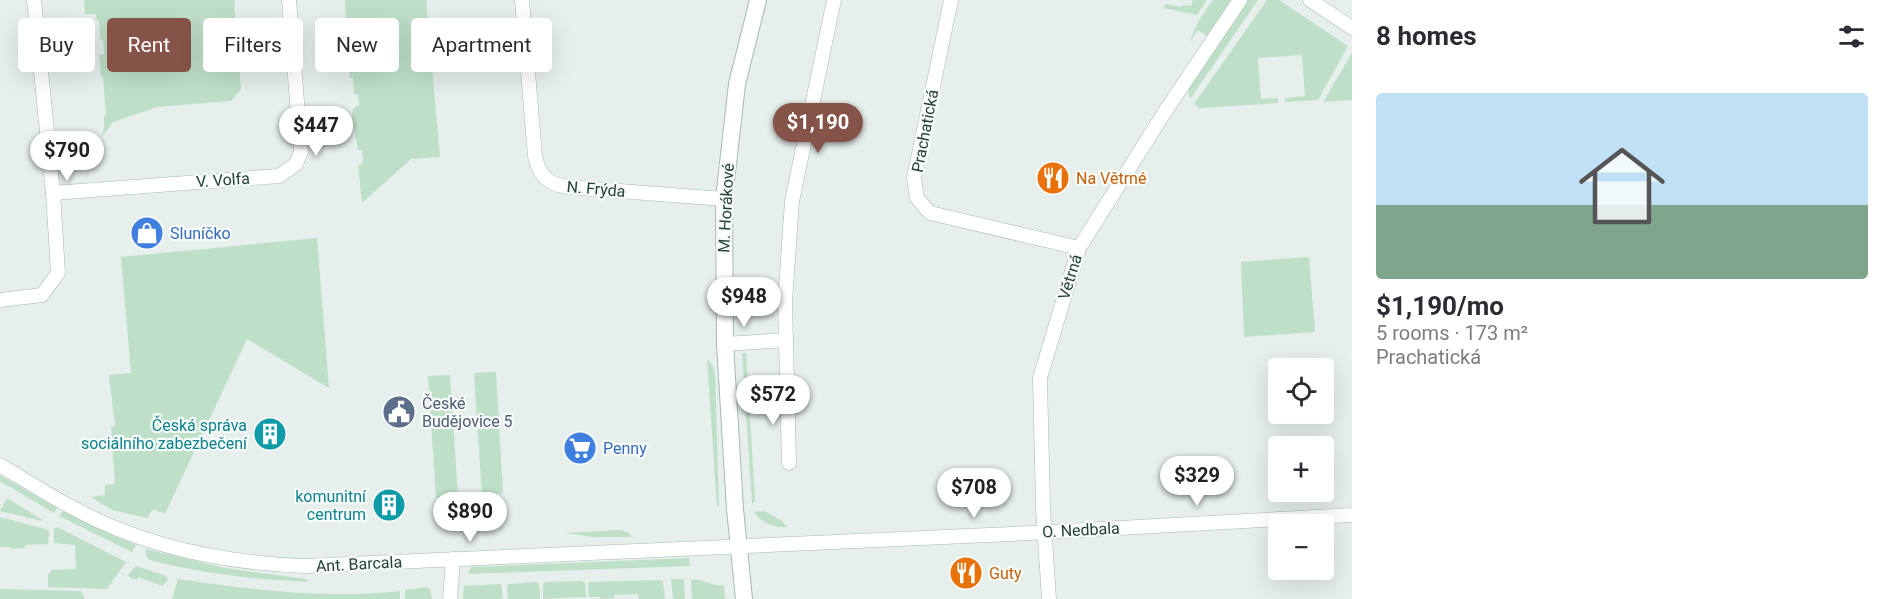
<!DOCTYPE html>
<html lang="en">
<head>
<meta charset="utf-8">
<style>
  body { margin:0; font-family:Roboto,sans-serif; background:#f7f7f7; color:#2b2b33; height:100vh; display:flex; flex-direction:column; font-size:22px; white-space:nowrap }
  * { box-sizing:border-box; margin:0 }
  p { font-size:20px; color:#7c7c81 }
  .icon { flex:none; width:33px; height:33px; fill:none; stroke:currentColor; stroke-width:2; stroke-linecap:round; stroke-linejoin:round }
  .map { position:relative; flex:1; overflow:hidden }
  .drawer { display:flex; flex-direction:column; background:#fff; width:540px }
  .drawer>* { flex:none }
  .guide { position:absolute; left:18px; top:18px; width:570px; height:54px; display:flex; gap:12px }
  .buttons { position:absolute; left:1268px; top:358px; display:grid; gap:12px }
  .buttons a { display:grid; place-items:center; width:66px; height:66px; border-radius:6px; background:#fff; box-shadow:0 6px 24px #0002; font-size:30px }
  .price { position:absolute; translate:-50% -51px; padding:0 14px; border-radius:21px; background:#fff; color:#222; font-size:20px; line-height:39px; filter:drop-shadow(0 2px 3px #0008) }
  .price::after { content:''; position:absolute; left:50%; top:36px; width:18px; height:14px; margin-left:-9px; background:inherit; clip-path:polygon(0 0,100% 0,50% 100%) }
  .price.current { background:#855347; color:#fff }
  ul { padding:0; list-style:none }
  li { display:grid; align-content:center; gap:12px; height:318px; padding:0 24px }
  li span { display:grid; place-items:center; height:186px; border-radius:6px; color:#555 }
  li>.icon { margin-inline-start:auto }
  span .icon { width:108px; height:108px; fill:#fffc; stroke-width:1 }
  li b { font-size:26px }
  h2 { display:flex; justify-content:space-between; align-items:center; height:72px; padding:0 24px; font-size:26px }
  .pill { padding:0 21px; border-radius:6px; background:#fff; box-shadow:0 6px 24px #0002; font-size:21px; line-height:54px }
  .pill.current { background:#855347; color:#fff }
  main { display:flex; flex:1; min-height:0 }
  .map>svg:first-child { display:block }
</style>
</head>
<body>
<main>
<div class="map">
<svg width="1352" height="599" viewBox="0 0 1352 599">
  <rect width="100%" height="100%" fill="#e6efeb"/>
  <g fill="#bfe0c8">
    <path d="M84,0H234L241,89L231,101L157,107L113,122L102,137L104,126V116L106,115L103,77H101L99,55L104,54L103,39H100L99,21H97L96,14H85Z"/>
    <path d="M345,0H426L440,157L411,159L362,203L358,165H361L363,160L362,150H358L352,116L353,109L359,105L358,94H354L353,78H350L349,53L353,52L354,49L353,38H350L349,22L346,21Z"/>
    <path d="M1193,0H1207L1197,15L1164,8L1165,4L1181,7L1182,5L1191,6Z"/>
    <path d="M1213,0H1231L1207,36L1198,30L1189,43L1199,20Z"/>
    <path d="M1248,0H1258L1190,99L1188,90Z"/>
    <path d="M1267,0H1279L1348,46L1318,100L1285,102V98L1305,96L1302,55L1258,58L1261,99L1278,98V103L1199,108L1194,104Z"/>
    <path d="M1352,53V100L1323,102Z"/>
    <path d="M317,238L329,388L247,339L165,514L153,509L147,518L112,510L91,497L105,495V485L115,484L111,427L115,426L109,375L131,373L121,257Z"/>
    <path d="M1309,257L1315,332L1244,337L1241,262Z"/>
    <path d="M742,353H746L755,499L754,503H752Z"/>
    <path d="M707,359L713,366L715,374L719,506H717Z"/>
    <path d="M496,372L503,493L482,495L474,373Z"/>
    <path d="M450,375L458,497L436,498L428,376Z"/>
    <path d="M0,475L57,508L54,513L0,481Z"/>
    <path d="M7,498L43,520L42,521L0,511Z"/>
    <path d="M481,505L482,518L459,519L458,507Z"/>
    <path d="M63,511L136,545L132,552L59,516Z"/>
    <path d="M764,511L782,521L787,527C773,527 762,524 754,512Z"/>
    <path d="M0,517L49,530L48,544L25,545V548L11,549V547H0Z"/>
    <path d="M57,527L126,562L107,589L48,587V574L51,573V570L76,569L75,545L54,543V528Z"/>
    <path d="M621,530L629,533L631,537H594L565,533Z"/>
    <path d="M146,549L225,568L307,579V582C252,579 203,574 150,560L146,556Z"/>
    <path d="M689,558L690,566L468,574L471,567Z"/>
    <path d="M136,566L166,576L168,580L162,586L138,577L137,580L130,578L128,575Z"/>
    <path d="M178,579C252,590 325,599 400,591V599H172Z"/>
    <path d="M671,579H684L685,599H673Z"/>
    <path d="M691,579C704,579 712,587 724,585L725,599H692Z"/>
    <path d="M661,580L663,582L665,599H639L638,594L614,595V598L600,599V597H589L588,584L590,582Z"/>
    <path d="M582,581L585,583L586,597L543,599V584L545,582Z"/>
    <path d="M537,582L539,584L540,599H508L507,586L509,584Z"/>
    <path d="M501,584L503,599H463L464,586Z"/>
    <path d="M426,587L430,589L432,599H405V590Z"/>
    <path d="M0,589L81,591L85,599H0Z"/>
  </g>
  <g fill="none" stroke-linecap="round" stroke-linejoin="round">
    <g stroke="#a8b8b2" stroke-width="15">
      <g id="minor">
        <path d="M522,0L535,156C539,175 547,184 567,187L724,199"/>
        <path d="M951,0L914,178L917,198L930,213L1079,248"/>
        <path d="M1310,0L1352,28"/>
        <path d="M53,193L279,176L296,164L301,152L289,0"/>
        <path d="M0,300L42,295L58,273L53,193L34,0"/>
        <path d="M725,344L786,340"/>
        <path d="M789,463L785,302L792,201L834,0"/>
        <path d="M0,465C25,480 50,496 75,509C145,547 227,563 305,566L1011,534L1352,515"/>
        <path d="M450,599L453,559"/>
        <path d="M1049,599L1043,508L1040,378L1079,248L1166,110L1240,0"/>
      </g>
    </g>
    <g stroke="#a8b8b2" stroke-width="18">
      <path id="tertiary" d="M744,599L735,509L725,344L724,199L737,84L758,0"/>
    </g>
    <use href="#minor" stroke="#fff" stroke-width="14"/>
    <use href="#tertiary" stroke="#fff" stroke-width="16"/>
  </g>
  <defs>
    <g id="restaurant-disc" transform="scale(1.725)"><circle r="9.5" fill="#e8710a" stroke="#f7fbf9"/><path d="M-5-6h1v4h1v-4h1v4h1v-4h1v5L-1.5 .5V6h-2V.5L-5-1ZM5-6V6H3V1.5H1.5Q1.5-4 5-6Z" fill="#fff"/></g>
    <g id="shop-disc" transform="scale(1.725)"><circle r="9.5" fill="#3f7fe0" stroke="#f7fbf9"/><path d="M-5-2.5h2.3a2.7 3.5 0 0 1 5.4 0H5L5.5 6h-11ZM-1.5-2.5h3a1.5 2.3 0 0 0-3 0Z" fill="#fff"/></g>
    <g id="civic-disc" transform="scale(1.725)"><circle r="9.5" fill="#5c6f8a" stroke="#f7fbf9"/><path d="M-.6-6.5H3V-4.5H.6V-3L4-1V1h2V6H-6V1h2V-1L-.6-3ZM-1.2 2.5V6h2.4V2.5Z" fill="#fff"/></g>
    <g id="building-disc" transform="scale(1.725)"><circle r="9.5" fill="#0f9aa8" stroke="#f7fbf9"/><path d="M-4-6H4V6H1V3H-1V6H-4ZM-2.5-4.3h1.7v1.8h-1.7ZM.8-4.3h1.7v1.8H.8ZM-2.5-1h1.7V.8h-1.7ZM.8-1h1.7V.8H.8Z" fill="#fff"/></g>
    <g id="supermarket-disc" transform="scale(1.725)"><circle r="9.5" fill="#3f7fe0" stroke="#f7fbf9"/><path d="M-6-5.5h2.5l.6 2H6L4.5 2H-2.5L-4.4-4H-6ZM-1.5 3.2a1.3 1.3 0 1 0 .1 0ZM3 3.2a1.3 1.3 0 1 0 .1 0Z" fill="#fff"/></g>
  </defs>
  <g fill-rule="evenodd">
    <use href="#restaurant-disc" x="1053" y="178"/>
    <use href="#shop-disc" x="147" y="233"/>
    <use href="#civic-disc" x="399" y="412"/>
    <use href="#building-disc" x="270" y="434"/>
    <use href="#supermarket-disc" x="580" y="448"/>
    <use href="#building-disc" x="389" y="505"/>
    <use href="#restaurant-disc" x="966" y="573"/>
  </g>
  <g text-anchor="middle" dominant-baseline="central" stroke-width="4.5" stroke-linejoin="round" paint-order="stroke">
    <g font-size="16" fill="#24423a" stroke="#f7fbf9">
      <text transform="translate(925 131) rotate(-79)">Prachatická</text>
      <text transform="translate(223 180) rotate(-4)">V. Volfa</text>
      <text transform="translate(596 189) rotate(5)">N. Frýda</text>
      <text transform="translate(726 208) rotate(-87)">M. Horákové</text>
      <text transform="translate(1070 277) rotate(-73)">Větrná</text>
      <text transform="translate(1081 530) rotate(-3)">O. Nedbala</text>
      <text transform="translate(359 564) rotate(-3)">Ant. Barcala</text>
    </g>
    <g font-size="16" fill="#c56008" stroke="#f7fbf9" text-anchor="start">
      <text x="1076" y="178">Na Větrné</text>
      <text x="989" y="573">Guty</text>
    </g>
    <g font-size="16" fill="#366cbe" stroke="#f7fbf9" text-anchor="start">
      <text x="170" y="233">Sluníčko</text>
      <text x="603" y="448">Penny</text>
    </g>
    <g font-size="16" fill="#4e5e75" stroke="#f7fbf9" text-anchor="start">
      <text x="422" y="403">České<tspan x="422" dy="18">Budějovice 5</tspan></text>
    </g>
    <g font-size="16" fill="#0d838f" stroke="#f7fbf9" text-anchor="end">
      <text x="247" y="425">Česká správa<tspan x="247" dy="18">sociálního zabezbečení</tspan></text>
      <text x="366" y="496">komunitní<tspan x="366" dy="18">centrum</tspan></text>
    </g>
  </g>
</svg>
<div class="buttons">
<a><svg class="icon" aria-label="locate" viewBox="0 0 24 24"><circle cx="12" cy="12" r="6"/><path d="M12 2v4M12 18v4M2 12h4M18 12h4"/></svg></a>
<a>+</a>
<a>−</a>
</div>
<b class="price current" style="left:818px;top:154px">$1,190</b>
<b class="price" style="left:316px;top:157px">$447</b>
<b class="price" style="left:67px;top:182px">$790</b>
<b class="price" style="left:744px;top:328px">$948</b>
<b class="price" style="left:773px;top:426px">$572</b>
<b class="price" style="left:1197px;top:507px">$329</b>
<b class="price" style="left:974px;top:519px">$708</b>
<b class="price" style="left:470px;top:543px">$890</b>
<div class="guide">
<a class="pill">Buy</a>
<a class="pill current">Rent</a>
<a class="pill">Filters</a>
<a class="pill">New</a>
<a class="pill">Apartment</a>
</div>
</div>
<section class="drawer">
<h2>8 homes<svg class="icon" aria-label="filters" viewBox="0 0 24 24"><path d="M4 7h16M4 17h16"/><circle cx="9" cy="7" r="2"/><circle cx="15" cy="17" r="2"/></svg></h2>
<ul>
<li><span style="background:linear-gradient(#bfe0f5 60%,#7fa58c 0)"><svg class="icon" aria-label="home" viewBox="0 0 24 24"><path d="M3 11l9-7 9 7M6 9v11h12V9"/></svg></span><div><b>$1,190/mo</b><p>5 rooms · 173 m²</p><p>Prachatická</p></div></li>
</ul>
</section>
</main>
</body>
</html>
